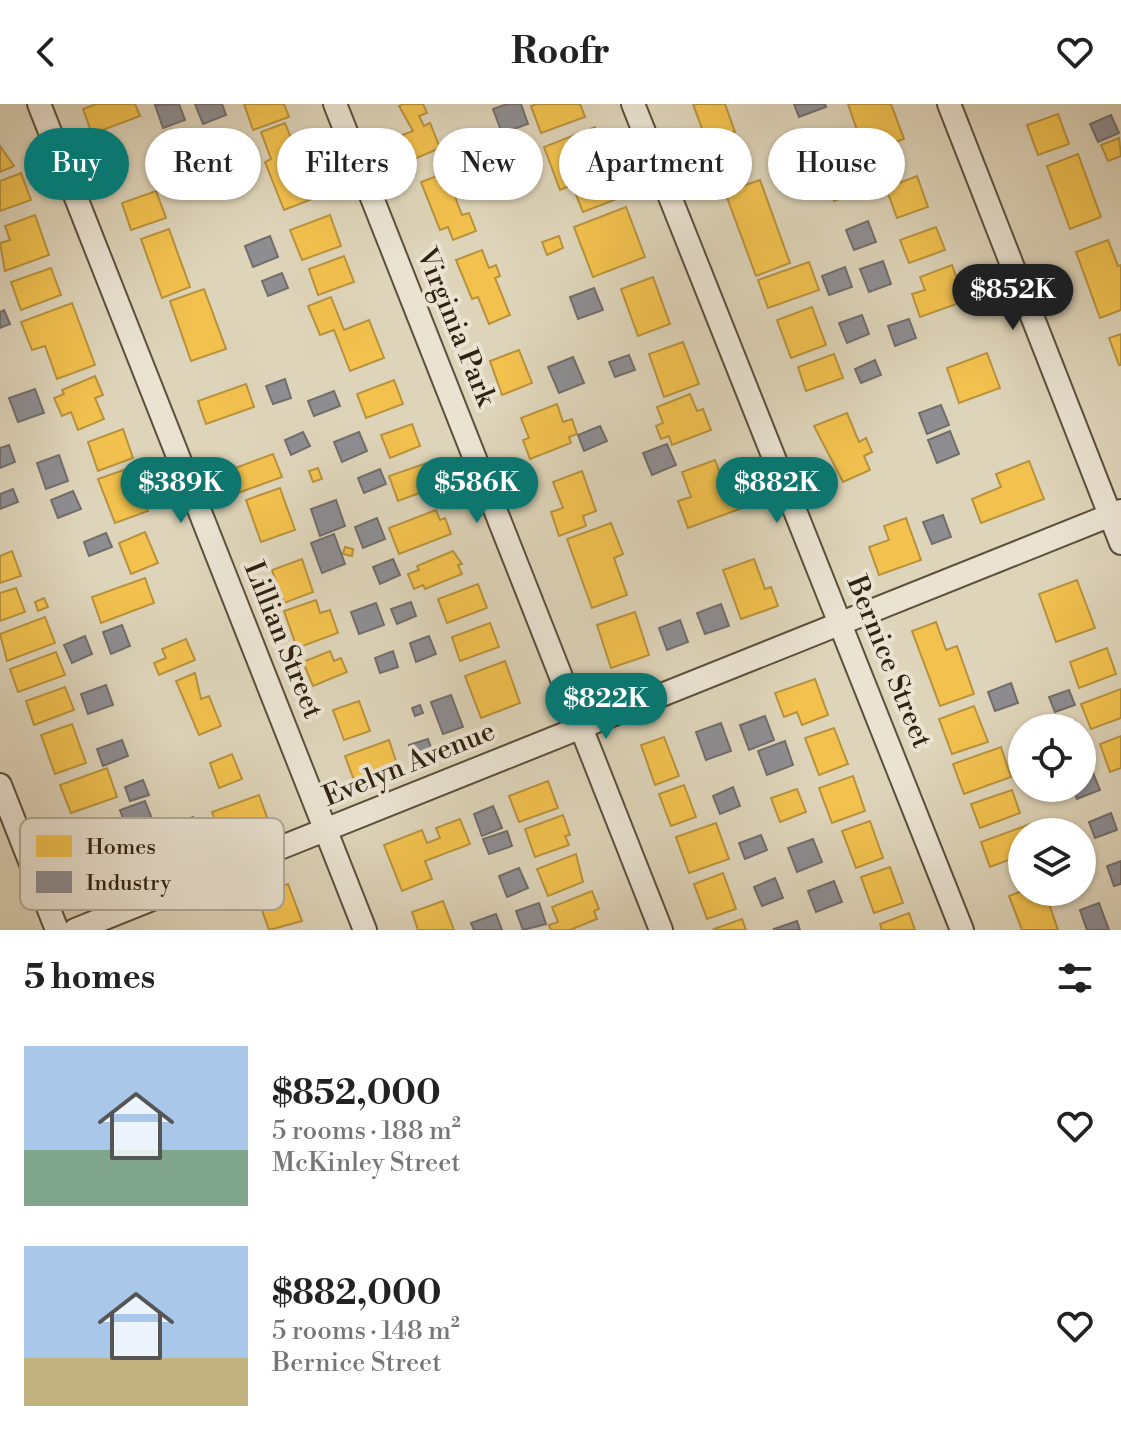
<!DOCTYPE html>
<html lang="en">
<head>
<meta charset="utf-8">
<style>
  body { margin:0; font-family:"Libre Bodoni",serif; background:#f6f6f6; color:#222; height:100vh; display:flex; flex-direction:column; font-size:30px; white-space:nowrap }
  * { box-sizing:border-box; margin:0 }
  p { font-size:26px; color:#767676 }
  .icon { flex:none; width:44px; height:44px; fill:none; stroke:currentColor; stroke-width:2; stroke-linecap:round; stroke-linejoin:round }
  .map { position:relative; height:826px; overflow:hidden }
  .drawer { display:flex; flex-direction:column; background:#fff; flex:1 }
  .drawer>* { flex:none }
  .guide { position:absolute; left:24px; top:24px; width:1074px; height:72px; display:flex; gap:16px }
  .buttons { position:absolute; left:1008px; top:610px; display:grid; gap:16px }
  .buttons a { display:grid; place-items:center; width:88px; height:88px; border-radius:50%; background:#fff; box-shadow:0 2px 6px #0004; font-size:40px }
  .price { position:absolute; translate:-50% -68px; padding:0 18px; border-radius:28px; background:#0f766e; color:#fff; font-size:26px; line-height:52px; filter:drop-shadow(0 2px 4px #0008) }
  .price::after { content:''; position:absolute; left:50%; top:48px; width:24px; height:18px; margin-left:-12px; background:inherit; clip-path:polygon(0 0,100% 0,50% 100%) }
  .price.active { background:#222; color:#fff }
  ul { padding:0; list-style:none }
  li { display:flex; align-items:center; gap:24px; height:200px; padding:0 24px }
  li span { display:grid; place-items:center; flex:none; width:224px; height:160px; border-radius:0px; color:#555 }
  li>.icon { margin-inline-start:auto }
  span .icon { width:96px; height:96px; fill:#fffc; stroke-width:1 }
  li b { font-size:34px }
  h2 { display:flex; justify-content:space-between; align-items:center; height:96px; padding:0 24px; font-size:34px }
  .chip { padding:0 28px; border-radius:36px; background:#fff; box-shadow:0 2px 6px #0004; font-size:28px; line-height:72px }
  .chip.active { background:#0f766e; color:#fff }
  header { display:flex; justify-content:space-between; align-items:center; height:104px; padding:0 24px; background:#fff; font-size:36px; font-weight:800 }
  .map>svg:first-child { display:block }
</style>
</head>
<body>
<header><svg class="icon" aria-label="back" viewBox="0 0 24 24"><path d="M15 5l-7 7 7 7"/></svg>Roofr<svg class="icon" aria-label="heart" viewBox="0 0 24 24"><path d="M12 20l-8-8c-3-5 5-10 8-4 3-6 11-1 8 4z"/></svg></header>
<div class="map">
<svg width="1121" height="826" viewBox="0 0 1121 826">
  <rect width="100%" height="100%" fill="#ded4b9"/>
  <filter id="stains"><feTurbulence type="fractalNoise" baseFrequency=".0025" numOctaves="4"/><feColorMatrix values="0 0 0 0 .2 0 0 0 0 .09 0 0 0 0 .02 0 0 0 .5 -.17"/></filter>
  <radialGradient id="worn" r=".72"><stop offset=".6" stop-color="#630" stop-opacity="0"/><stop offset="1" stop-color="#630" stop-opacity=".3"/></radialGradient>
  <g fill="#f2c14e" stroke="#b8923c" stroke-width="2">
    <path d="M96,0H135L140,12L92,30L83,5Z"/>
    <path d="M244,0H284L289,13L253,26Z"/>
    <path d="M403,0H423L427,9L419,12L424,22L430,19L440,44L412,56L402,31L413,27L399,2Z"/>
    <path d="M537,0H580L585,13L541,29L531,2Z"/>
    <path d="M693,0H725L735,28L707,38Z"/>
    <path d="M848,0H891L904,35L865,49Z"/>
    <path d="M1058,10L1069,40L1038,51L1027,21Z"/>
    <path d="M285,19L315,94L284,106L265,58L271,55L261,28Z"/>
    <path d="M595,23L622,93L583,108L572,81L560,86L544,43Z"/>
    <path d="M1119,34L1121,52L1108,57L1101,41Z"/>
    <path d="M736,37L748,71L723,80L710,46Z"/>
    <path d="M0,42L14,62L0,68Z"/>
    <path d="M1078,50L1101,113L1070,125L1047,62Z"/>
    <path d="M804,64L808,72L801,75L797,67Z"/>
    <path d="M450,67L457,83L452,85L462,111L469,109L476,127L453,136L448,123L440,126L421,78Z"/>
    <path d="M21,69L31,96L0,107V77Z"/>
    <path d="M917,72L928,103L897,114L886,84Z"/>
    <path d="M760,76L790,159L756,172L725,88Z"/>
    <path d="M845,78L849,91L834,97L829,84Z"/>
    <path d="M156,87L166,114L131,126L122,99Z"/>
    <path d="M626,103L645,153L593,173L574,123Z"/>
    <path d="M35,111L49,151L5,167L0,139L10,136L5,122Z"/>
    <path d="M330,111L341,142L302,156L290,126Z"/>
    <path d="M936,123L945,146L909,159L900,136Z"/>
    <path d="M169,125L190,183L162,194L141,135Z"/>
    <path d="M559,132L563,144L547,151L542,138Z"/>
    <path d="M1108,136L1118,162L1121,161V206L1100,214L1076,148Z"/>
    <path d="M482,146L489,164L496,161L500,172L495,174L510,211L489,220L478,193L472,195L456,156Z"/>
    <path d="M344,152L354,178L318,191L309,165Z"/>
    <path d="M809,158L819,186L768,204L758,176Z"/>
    <path d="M952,161L965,197L920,213L912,190L925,186L920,173Z"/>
    <path d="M51,164L61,191L21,206L11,178Z"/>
    <path d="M653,173L670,220L638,232L621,185Z"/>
    <path d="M204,185L226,245L191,257L170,197Z"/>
    <path d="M331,193L344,226L369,216L384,254L350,267L334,226L320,231L308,202Z"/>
    <path d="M72,199L95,261L57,275L45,242L32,246L21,218Z"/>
    <path d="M812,203L826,241L791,254L777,216Z"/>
    <path d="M1121,230V261H1119L1109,234Z"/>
    <path d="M683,238L699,280L664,293L649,250Z"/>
    <path d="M519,246L532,279L502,291L490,257Z"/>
    <path d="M987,249L1000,284L959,299L947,264Z"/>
    <path d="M834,250L843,274L806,287L798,263Z"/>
    <path d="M95,272L103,291L95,294L104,315L78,326L71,308L62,312L54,294L64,290L62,286Z"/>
    <path d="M394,276L403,300L366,314L357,290Z"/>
    <path d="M246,280L254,303L206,320L198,297Z"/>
    <path d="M690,290L697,307L703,305L711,326L672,341L669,332L661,335L656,322L663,319L657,303Z"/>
    <path d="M557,300L563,318L572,315L577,330L569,333L571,339L530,355L523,336L529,334L521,314Z"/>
    <path d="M847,309L859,338L866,334L872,348L864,352L870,366L843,378L814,322Z"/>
    <path d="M412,320L420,342L390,354L381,331Z"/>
    <path d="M123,325L133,354L98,367L88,338Z"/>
    <path d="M273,350L282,373L235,390L227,367Z"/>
    <path d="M715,356L720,369L731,365L745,403L688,424L678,397L691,393L682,368Z"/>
    <path d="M1029,357L1044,395L981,419L972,395L1001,383L996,370Z"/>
    <path d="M427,359L436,383L398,397L389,372Z"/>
    <path d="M132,363L148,407L115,419L98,375Z"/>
    <path d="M318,364L322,375L313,378L309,367Z"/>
    <path d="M582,367L596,407L583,412L586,422L559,432L551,408L563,404L553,378Z"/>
    <path d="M280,384L295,426L261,438L246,396Z"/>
    <path d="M436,406L440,416L445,414L451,430L399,450L389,424Z"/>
    <path d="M906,414L921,456L879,471L869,443L889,436L884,422Z"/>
    <path d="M611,419L623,450L614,454L627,491L592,504L567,435Z"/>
    <path d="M145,428L158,459L131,470L119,439Z"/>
    <path d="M345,443L353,445L352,452L343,450Z"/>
    <path d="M12,447L21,472L0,479V452Z"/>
    <path d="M453,447L462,460L458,461L462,470L425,485L423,481L414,485L408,470L419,466L417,462Z"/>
    <path d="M302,455L313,488L284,499L272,466Z"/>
    <path d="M754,455L765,485L771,483L778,502L741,515L723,466Z"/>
    <path d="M145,474L154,499L101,519L92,493Z"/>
    <path d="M1077,476L1095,524L1056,538L1039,490Z"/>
    <path d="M478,480L487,504L447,519L438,495Z"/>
    <path d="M16,484L25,508L0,517V489Z"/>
    <path d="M44,494L48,503L38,507L35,498Z"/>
    <path d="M316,496L320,509L330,506L338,529L297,544L284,507Z"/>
    <path d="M635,508L649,551L611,564L597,521Z"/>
    <path d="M45,513L55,539L7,557L0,530Z"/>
    <path d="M936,518L946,546L957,542L974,590L940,602L912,527Z"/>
    <path d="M490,519L499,543L460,557L452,533Z"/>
    <path d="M186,535L195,556L159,571L154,559L166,554L162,545Z"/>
    <path d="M1107,544L1116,570L1079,584L1070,558Z"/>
    <path d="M330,547L334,557L341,554L347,568L313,582L303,558Z"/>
    <path d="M56,548L65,571L18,588L10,565Z"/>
    <path d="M505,557L520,599L481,614L465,572Z"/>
    <path d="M195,569L201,595L209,592L221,622L199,631L176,577Z"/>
    <path d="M815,575L828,611L802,621L797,608L784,613L775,589Z"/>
    <path d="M65,583L74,606L34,621L26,597Z"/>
    <path d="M1121,585V614L1091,625L1081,600Z"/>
    <path d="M359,597L370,627L344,636L333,606Z"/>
    <path d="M974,602L988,638L952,650L939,615Z"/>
    <path d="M72,620L86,659L55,670L41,631Z"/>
    <path d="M834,624L848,660L819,671L805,634Z"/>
    <path d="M1121,632V664L1110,668L1100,640Z"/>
    <path d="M664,633L679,672L655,681L641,641Z"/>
    <path d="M389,636L397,660L354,676L345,652Z"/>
    <path d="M1001,643L1011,673L964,690L953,660Z"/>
    <path d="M232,650L242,675L219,684L210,659Z"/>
    <path d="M107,664L117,693L71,709L60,681Z"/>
    <path d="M853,672L865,707L832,719L819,684Z"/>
    <path d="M548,677L558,704L519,718L509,692Z"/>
    <path d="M684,681L696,713L671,722L659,690Z"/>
    <path d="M797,685L806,708L780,718L771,694Z"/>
    <path d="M1012,686L1020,709L980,724L971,700Z"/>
    <path d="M259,691L268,716L221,733L212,708Z"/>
    <path d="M563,711L570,731L565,732L569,741L535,753L525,725Z"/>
    <path d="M460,715L470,740L425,757L432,775L402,787L384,741L422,726L427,739L440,734L436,724Z"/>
    <path d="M870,717L883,754L856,764L842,727Z"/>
    <path d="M1036,718L1039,728H1022V751L990,763L981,738Z"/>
    <path d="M716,719L729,755L689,769L676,733Z"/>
    <path d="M576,750L583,778L548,792L537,765Z"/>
    <path d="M890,763L903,799L874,809L861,773Z"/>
    <path d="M723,769L736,805L707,815L694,780Z"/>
    <path d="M288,780L302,817L269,826L257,792Z"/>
    <path d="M592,787L599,805L594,807L597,815L570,826H551L549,821L558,818L552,803Z"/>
    <path d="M1022,787L1045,788L1058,826H1022L1009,792Z"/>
    <path d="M443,797L454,826H418L412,808Z"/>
    <path d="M909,809L915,826H882L880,820Z"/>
    <path d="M742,815L746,826H715L714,825Z"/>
  </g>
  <g fill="#8d8d92" stroke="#716d6b" stroke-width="2">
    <path d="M179,0L185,16L163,24L155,1Z"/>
    <path d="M195,0H222L226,11L203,20Z"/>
    <path d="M507,0H521L528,20L502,29L493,5Z"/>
    <path d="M794,0H825L826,3L799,13Z"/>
    <path d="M1111,11L1119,29L1098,38L1090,20Z"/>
    <path d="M838,36L847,59L823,68L814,44Z"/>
    <path d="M791,43L797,58L777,66L771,52Z"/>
    <path d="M180,59L188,81L166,89L158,67Z"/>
    <path d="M868,117L876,138L854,146L846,126Z"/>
    <path d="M270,132L278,153L253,163L245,142Z"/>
    <path d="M883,157L891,180L869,188L860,165Z"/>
    <path d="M845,163L852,183L829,191L822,172Z"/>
    <path d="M282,169L288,184L268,192L262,177Z"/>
    <path d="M594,184L603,206L578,215L570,193Z"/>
    <path d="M4,206L10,220L0,224V208Z"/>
    <path d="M862,211L869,230L847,239L839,219Z"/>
    <path d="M909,215L916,234L895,242L888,222Z"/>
    <path d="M629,251L635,266L615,273L609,258Z"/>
    <path d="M573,253L584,279L559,289L548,263Z"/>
    <path d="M875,256L881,271L861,279L855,265Z"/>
    <path d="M285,275L291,294L273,300L266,282Z"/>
    <path d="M35,285L44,309L18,318L9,294Z"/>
    <path d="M334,287L340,302L314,312L308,297Z"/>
    <path d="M941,301L949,321L927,330L919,309Z"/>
    <path d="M600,322L607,337L584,347L578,331Z"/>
    <path d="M950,327L959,350L937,359L928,336Z"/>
    <path d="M303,328L310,342L291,351L285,336Z"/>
    <path d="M359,328L367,347L342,358L334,338Z"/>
    <path d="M667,340L676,361L652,371L643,349Z"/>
    <path d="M9,341L15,358L0,364V344Z"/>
    <path d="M59,351L68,377L46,385L37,359Z"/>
    <path d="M380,365L386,380L364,389L358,374Z"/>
    <path d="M13,385L18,398L0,405V390Z"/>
    <path d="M73,387L81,405L58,414L51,396Z"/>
    <path d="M336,396L345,422L320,432L311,405Z"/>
    <path d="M943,411L951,433L932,440L923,418Z"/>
    <path d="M377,414L385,435L363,444L355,423Z"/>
    <path d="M106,429L112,443L89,452L84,438Z"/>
    <path d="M334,430L345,460L322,469L311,439Z"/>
    <path d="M393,455L400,471L380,480L373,463Z"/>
    <path d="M411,498L416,512L397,520L391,505Z"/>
    <path d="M376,499L384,521L359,530L351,508Z"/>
    <path d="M721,500L729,522L705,530L697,509Z"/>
    <path d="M680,516L688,538L667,546L659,524Z"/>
    <path d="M122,521L130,542L111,550L103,528Z"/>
    <path d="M85,532L92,550L72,559L64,541Z"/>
    <path d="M429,532L436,550L416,558L410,539Z"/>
    <path d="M393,547L398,563L380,569L375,554Z"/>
    <path d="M1011,579L1018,599L995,607L988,588Z"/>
    <path d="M106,581L113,601L88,610L81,590Z"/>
    <path d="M1069,586L1075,601L1055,608L1049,593Z"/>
    <path d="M451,591L463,623L443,630L431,598Z"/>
    <path d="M420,601L423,609L415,612L412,604Z"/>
    <path d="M765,612L774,636L749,646L740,621Z"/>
    <path d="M1075,617L1078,624H1056Z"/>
    <path d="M721,619L731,647L706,656L696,628Z"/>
    <path d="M428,635L435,655L416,661L409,641Z"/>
    <path d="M122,636L128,652L103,662L97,645Z"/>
    <path d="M785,637L793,661L767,671L758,647Z"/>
    <path d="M1093,669L1100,686L1077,695L1073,684H1082V673Z"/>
    <path d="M143,676L149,691L130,697L125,683Z"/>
    <path d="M733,683L740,702L720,710L713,692Z"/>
    <path d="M145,697L156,725L130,734L120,706Z"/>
    <path d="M493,702L502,724L482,732L474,710Z"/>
    <path d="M1111,709L1117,726L1095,734L1089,718Z"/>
    <path d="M193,713L203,736L189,742L179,718Z"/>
    <path d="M507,727L512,742L489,750L483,735Z"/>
    <path d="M761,731L767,746L745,755L739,739Z"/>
    <path d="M813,735L822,758L797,768L788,744Z"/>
    <path d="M1121,757V780L1114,782L1107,762Z"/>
    <path d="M519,764L528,784L507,793L499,772Z"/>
    <path d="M775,774L783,794L762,802L754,783Z"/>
    <path d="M834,777L842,798L816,808L808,787Z"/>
    <path d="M539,799L546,820L523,826L516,807Z"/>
    <path d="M1099,799L1109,826H1087L1080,806Z"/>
    <path d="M496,810L502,826H474L471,819Z"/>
    <path d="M797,817L800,826H775L774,825Z"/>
  </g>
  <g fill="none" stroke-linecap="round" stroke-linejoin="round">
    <g stroke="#5c4f3b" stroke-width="26">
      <g id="minor">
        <path d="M39,0L365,826"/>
        <path d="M335,0L661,826"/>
        <path d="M633,0L962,826"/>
        <path d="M949,0L1121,439"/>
        <path d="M0,681L57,826"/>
        <path d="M75,826L1121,407"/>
      </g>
    </g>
    <use href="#minor" stroke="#eae3d2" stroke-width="22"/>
  </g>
  <g text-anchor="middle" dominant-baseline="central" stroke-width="8" stroke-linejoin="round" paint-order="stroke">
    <g font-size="28" fill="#312311" stroke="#eae3d2">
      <text transform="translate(456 223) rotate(68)">Virginia Park</text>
      <text transform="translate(283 536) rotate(68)">Lillian Street</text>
      <text transform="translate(889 558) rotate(68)">Bernice Street</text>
      <text transform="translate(409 660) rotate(-22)">Evelyn Avenue</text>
    </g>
  </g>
  <rect x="20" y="714" width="264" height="92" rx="12" fill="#eae3d2" stroke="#b2a998" stroke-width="2"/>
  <rect x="36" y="731" width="36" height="22" fill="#f2c14e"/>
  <rect x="36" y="767" width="36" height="22" fill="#8d8d92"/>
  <g font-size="22" fill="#312311">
    <text x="86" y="750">Homes</text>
    <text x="86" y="786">Industry</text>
  </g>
  <rect width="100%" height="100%" filter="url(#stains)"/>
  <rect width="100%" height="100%" fill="url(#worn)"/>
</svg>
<div class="buttons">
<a><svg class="icon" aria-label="locate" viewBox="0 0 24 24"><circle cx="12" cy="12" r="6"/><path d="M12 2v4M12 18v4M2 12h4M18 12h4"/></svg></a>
<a><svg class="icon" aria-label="layers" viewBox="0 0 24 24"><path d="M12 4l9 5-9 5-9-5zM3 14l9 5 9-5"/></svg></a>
</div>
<b class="price active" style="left:1013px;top:228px">$852K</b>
<b class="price" style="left:181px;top:421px">$389K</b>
<b class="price" style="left:477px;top:421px">$586K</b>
<b class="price" style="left:777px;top:421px">$882K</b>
<b class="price" style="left:606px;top:637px">$822K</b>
<div class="guide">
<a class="chip active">Buy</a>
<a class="chip">Rent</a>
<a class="chip">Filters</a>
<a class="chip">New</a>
<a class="chip">Apartment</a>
<a class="chip">House</a>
</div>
</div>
<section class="drawer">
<h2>5 homes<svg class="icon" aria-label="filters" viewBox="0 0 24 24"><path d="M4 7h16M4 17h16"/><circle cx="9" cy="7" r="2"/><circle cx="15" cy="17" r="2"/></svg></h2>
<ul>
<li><span style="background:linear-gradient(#a9c7e8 65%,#7fa58c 0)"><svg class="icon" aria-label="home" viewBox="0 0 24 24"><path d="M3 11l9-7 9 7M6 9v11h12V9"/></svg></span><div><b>$852,000</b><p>5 rooms · 188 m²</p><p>McKinley Street</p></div><svg class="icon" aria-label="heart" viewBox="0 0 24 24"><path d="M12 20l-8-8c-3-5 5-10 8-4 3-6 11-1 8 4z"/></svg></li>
<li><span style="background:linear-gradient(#a9c7e8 70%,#c2b280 0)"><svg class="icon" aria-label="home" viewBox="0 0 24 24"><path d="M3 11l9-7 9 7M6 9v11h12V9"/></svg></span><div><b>$882,000</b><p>5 rooms · 148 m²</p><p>Bernice Street</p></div><svg class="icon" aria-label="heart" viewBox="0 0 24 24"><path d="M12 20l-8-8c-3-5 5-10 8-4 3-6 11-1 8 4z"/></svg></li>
</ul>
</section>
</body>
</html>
